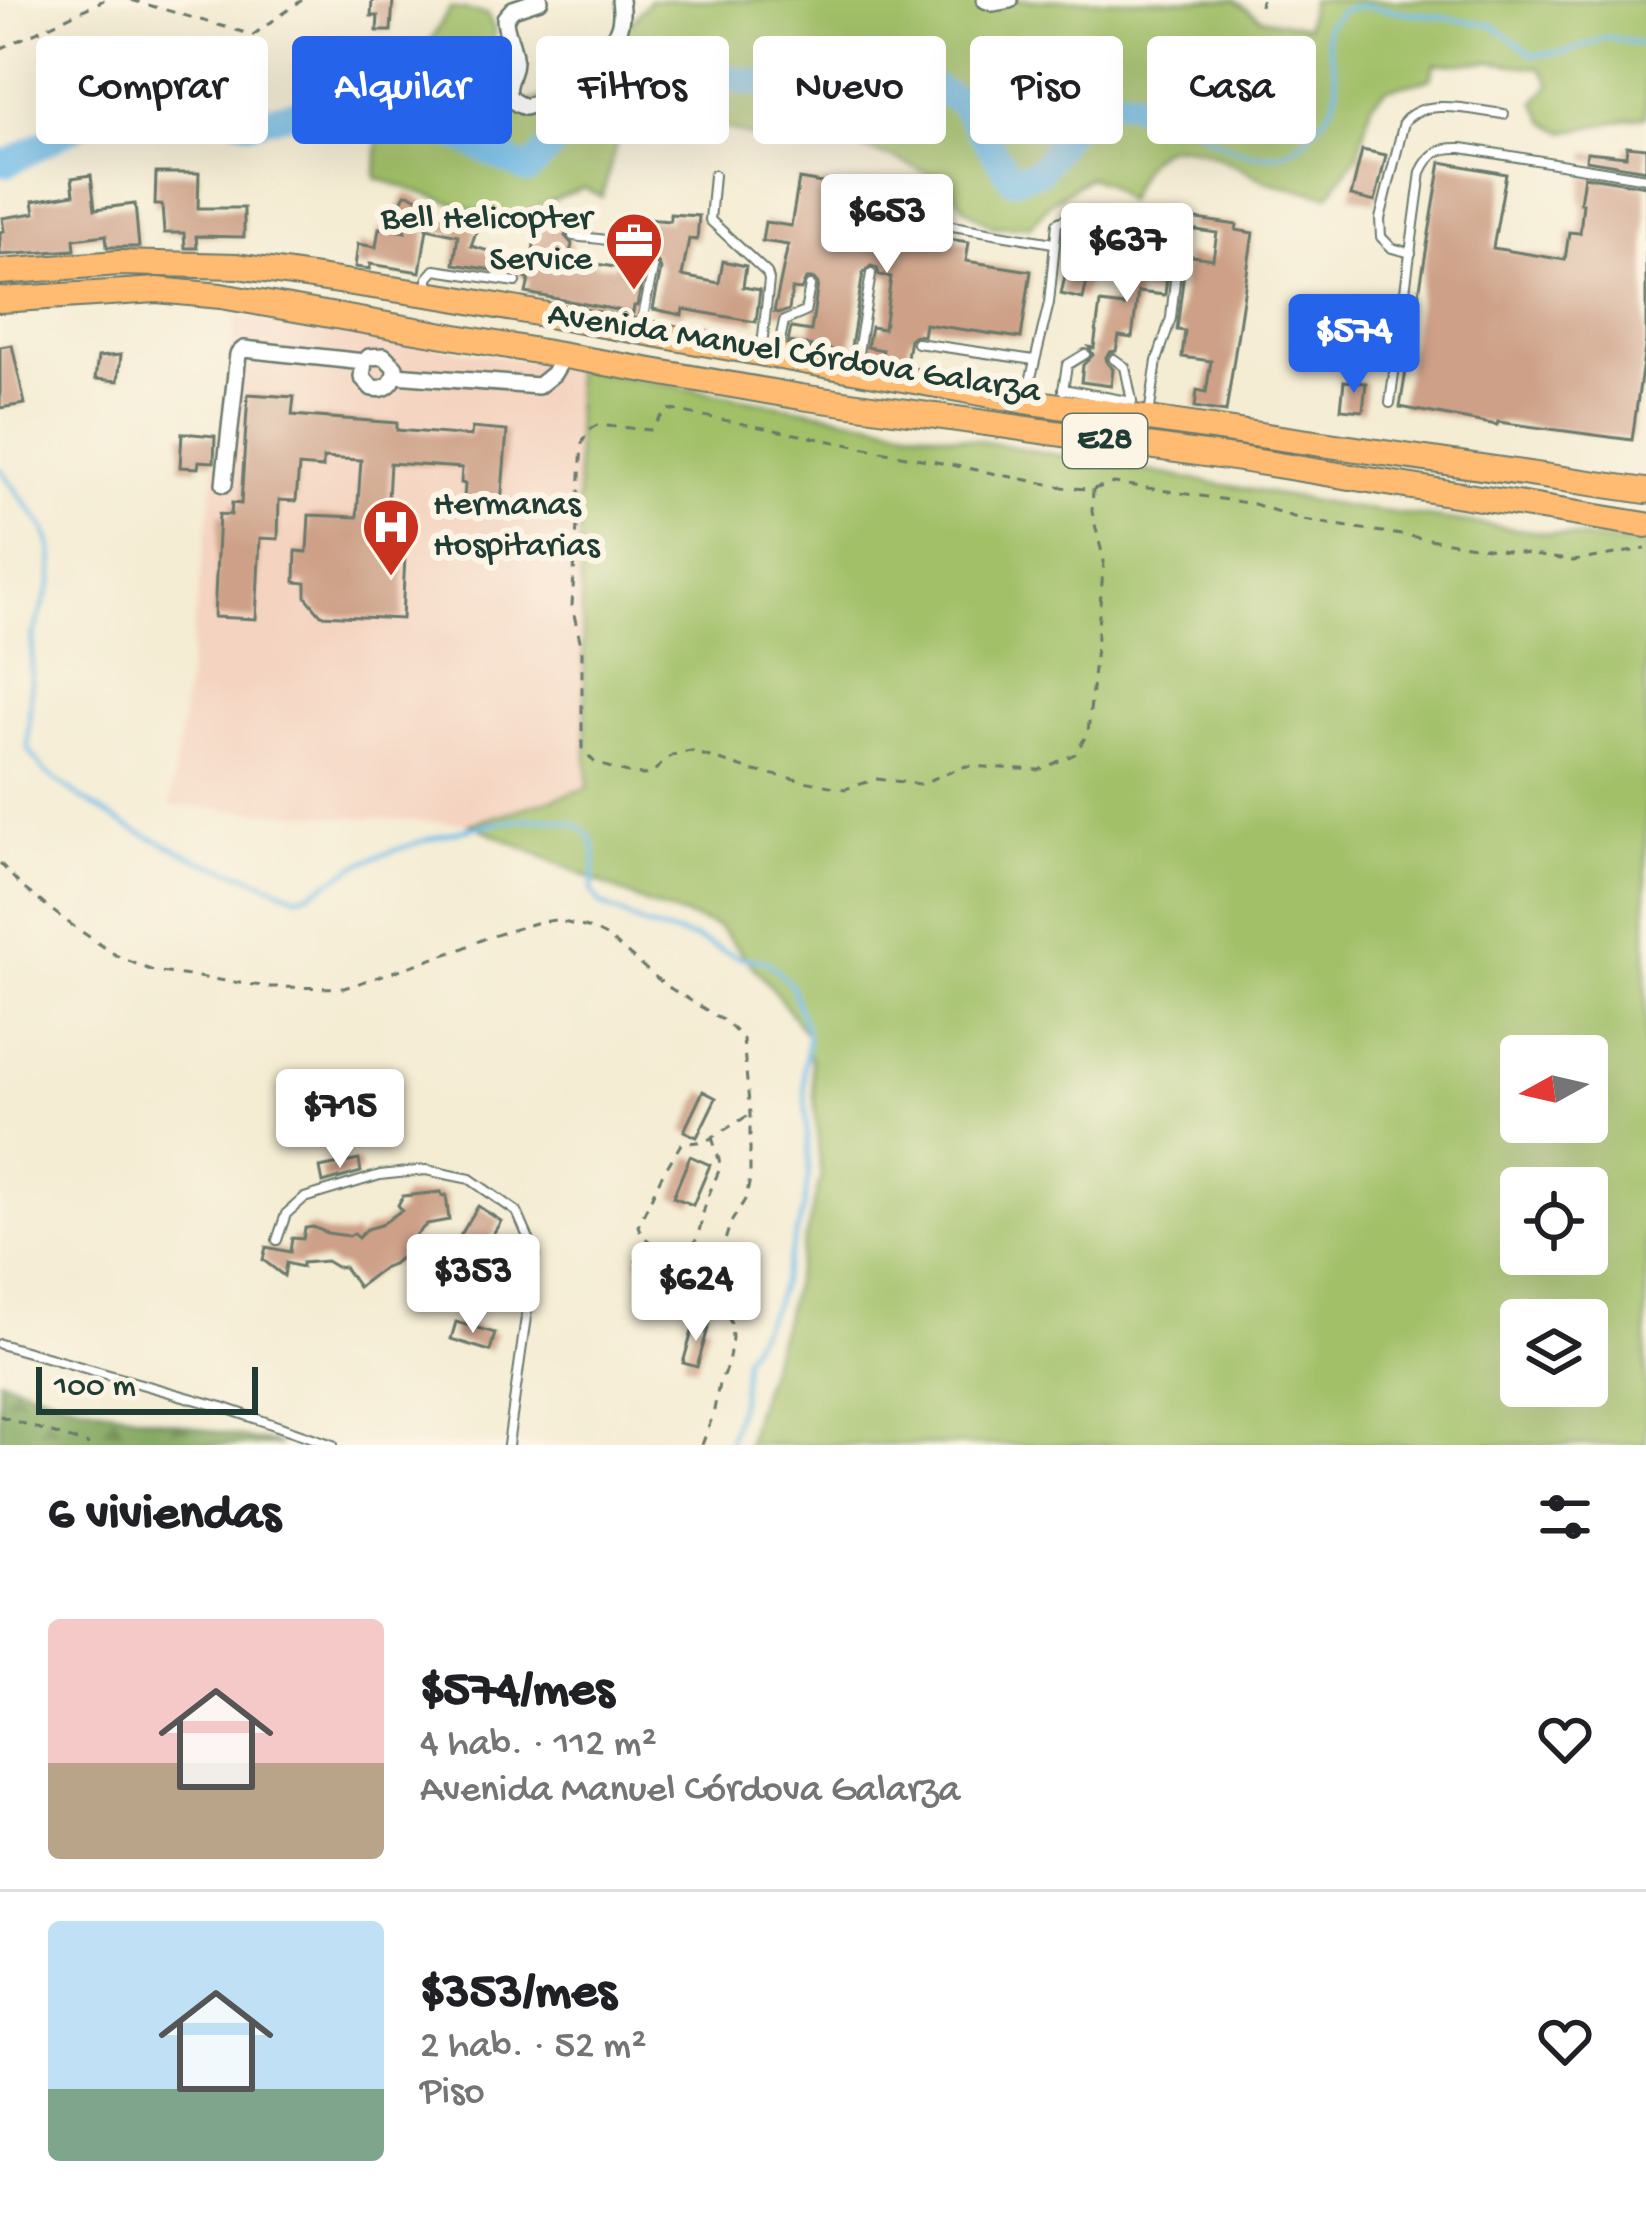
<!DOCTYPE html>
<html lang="es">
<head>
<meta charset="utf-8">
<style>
  body { margin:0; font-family:"Gochi Hand",sans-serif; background:#f6f6f6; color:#202124; height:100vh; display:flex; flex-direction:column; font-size:45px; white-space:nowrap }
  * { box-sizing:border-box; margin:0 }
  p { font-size:39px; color:#757577 }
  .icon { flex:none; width:66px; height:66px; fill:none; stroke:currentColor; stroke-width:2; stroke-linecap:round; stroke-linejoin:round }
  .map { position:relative; height:1445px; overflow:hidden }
  .drawer { display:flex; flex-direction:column; background:#fff; flex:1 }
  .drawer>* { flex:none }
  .top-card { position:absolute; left:36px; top:36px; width:1575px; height:108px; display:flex; gap:24px }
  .needle { width:78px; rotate:262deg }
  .controls { position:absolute; left:1500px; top:1035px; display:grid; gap:24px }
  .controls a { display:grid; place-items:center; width:108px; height:108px; border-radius:12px; background:#fff; box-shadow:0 12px 48px #0002; font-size:60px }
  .scale { position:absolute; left:36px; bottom:30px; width:222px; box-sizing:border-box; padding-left:12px; border:6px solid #1f3d34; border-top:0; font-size:33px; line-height:42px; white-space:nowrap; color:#1f3d34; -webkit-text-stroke:9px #fcf5e5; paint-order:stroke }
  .price { position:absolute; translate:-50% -102px; padding:0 27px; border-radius:12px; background:#fff; color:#222; font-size:39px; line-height:78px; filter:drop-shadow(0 3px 6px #0008) }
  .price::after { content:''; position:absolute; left:50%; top:72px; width:36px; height:27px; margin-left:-18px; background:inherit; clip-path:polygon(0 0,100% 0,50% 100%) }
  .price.current { background:#2563eb; color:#fff }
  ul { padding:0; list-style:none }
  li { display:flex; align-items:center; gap:36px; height:300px; padding:0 48px }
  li+li { border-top:3px solid #e0e0e0 }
  li span { display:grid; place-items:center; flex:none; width:336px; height:240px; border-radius:12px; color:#555 }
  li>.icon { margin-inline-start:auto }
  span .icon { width:144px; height:144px; fill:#fffc; stroke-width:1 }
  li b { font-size:51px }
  h2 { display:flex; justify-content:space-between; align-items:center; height:144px; padding:0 48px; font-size:51px }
  .chip { padding:0 42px; border-radius:12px; background:#fff; box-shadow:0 12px 48px #0002; font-size:42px; line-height:108px }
  .chip.current { background:#2563eb; color:#fff }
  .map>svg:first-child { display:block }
</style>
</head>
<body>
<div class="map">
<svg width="1646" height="1445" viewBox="0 0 1646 1445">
  <defs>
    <pattern id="forest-firs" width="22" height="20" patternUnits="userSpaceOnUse" patternTransform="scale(3)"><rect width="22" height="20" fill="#80a65c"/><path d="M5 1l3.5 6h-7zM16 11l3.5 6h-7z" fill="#68884d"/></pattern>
  </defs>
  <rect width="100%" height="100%" fill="#fcf5e5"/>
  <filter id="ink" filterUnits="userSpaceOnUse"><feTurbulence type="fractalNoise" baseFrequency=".00833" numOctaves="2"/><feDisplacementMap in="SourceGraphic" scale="24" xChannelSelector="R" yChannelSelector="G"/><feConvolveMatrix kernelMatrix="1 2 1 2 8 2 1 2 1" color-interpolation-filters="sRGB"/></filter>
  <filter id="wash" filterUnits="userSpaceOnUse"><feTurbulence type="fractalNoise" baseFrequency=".004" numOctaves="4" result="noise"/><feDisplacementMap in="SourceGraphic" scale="48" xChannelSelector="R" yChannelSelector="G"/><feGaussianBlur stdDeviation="2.7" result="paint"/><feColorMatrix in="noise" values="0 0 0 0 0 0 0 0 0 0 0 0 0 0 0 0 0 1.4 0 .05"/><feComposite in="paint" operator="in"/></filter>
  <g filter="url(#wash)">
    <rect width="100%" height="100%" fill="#f4ecd3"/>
    <path fill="#f4d3c0" d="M236,315L574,368L589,788L471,824L170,806Z"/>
    <g fill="#a1c068" stroke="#607e4e" stroke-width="3" fill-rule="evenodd">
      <path d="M650,0H1234L1261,18L1306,27L1311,0H1646V116L1564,132L1546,122L1535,102L1551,84L1540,68L1490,62L1435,64L1431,79L1386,89L1371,104L1358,154L1329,195C1308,190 1284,188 1264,180C1234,167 1179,126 1149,159C1139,170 1133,188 1126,201L1105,183L1089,177L1051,202L1030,226L993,227L966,209L945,181L893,158L837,140L806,133L772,145L685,113L622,124L602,197L584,188L538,206L518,224L376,178L378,129L450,8L487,14L494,29L496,101L518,106L547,95L565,76L632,21Z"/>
      <path d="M574,368L1341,506L1646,546V1445H747L755,1410L785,1317L821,1176L811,1059L807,1052L808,1037L773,989L719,927L650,905L471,824L588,788ZM1521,1056H1587V1122H1521ZM1521,1188H1587V1254H1521ZM1521,1320H1587V1386H1521Z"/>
    </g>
    <path fill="url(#forest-firs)" stroke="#507248" stroke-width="3" d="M0,1379L62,1400L280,1445H0Z"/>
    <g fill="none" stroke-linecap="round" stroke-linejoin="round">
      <g stroke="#6fbce9" stroke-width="4.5">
        <path d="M1162,108C1206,134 1269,186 1312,131C1319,123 1331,112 1334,101C1342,76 1327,52 1325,27L1343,10L1365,6L1493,25L1533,55L1568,52L1607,37L1646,45"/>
        <path d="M0,469L44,527L51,545L53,563L52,581L33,635L28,748L44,771L81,798L128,827L206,863L246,875L297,896C320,892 340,872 362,863C403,845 561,791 590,837C600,853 592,874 592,892L601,904L648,927L694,938L738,957L768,962L792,986L808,1037L804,1068L809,1170L804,1207L775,1304L744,1357L741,1396L728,1445"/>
      </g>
      <path stroke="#6fbce9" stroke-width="27" d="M0,162L8,163L151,86L250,122L373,96L528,171L631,64L805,90L874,59L960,101L1012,179L1040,171L1091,96L1162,108"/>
    </g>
    <g id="blocks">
      <g fill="#cda087">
        <path d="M372,0H393L391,31H377L378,16H371Z"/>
        <path d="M1627,146L1646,148V170L1586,160L1587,152L1626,156Z"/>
        <path d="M1362,150L1386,155L1375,202L1351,196Z"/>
        <path d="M1441,162L1506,174L1493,248L1565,260L1569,232L1580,233L1583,203H1580L1584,176L1646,186V341L1632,440L1498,422L1497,425L1400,407Z"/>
        <path d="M156,173H199L198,208H244V237L196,236L197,248H185L184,233H164L162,205H155Z"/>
        <path d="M91,175L95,209L135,204L139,247H107L106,235L74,239L75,250L0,255V232L4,231L2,218L35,213L33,201L74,194L72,178Z"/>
        <path d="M799,179L878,193L872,228L969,242L966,261L1031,271L1021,338L925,324L923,336L915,335L910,339L906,363L881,358L883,350L867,347L871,327L884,329L891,277L879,275L877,268L871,266L863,273L850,353L788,342L791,328L811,331L818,284L814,279H806L801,290L792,289L789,310L781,313L774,312L788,245L762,241L765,222L791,226Z"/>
        <path d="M405,194L412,195L477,229L471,246L499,254L498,260L523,264L524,256L532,257L537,225L568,230L565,236L572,244L569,259L614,267L615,263L642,267L644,271L637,306H634L633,313L526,293L529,280L518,274L454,264L458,235L427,228L420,272L370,264V269L355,267L358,244L376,247L379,228L405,232L398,208Z"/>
        <path d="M670,214L699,216L697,240L689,239L682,276L719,283L723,261L746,266L743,287L760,290L756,322L683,309L682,315L653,309L661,269L654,255L645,246L647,219L670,221Z"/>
        <path d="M1190,218L1237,225L1236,230L1253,233L1226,412L1195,407L1197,390L1206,392L1211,361L1182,357L1185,331L1177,330L1186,255L1213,259L1217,233L1189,229Z"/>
        <path d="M1074,235L1090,239L1083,267L1090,268L1083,299L1061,294Z"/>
        <path d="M1134,237L1171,240L1165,295L1138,292L1132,338L1119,336L1116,351L1110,352L1106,357L1107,363L1113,369L1111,386L1081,382L1083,365L1093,355L1089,347L1094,348L1100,303L1124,306L1130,247L1133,248Z"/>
        <path d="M12,345L25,404L0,408V347Z"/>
        <path d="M121,355L118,381L95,379L98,357Z"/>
        <path d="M1344,381L1366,383L1363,411L1341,409Z"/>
        <path d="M248,394L294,397L292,415L397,423V430L471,436L472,428L507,431L500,516L463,513L465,484L461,483L462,468L390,463L387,516L406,535L402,619L321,615L306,597V583L295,582L296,551L307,552L309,515L357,517L361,460L323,458V468L299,466L296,501L279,500L278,539L260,538L256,619L214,617L219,514L231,515L232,503L241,504Z"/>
        <path d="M182,433L215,436L214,462L199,461L198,468L180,467Z"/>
        <path d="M703,1091L716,1098L697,1137L684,1131Z"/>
        <path d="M690,1156L710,1165L693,1205L673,1197Z"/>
        <path d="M359,1160L361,1172L323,1183L320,1168Z"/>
        <path d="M441,1192L442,1196L446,1195L449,1220L427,1224L407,1244L413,1247L393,1264L384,1267L358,1287L344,1267H336L326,1261L302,1263V1267L286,1263L284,1276L263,1260L266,1247L290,1252L292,1238L303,1239L305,1228L313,1227L327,1233L349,1236L354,1233L358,1238L367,1229L381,1225L402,1210L398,1205L403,1196Z"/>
        <path d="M478,1206L501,1221L476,1262L453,1248Z"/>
        <path d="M643,1248L674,1264L668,1278L636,1261Z"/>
        <path d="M695,1321L709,1325L697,1367L683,1363Z"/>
        <path d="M456,1322L495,1333L490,1351L451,1339Z"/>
      </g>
    </g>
  </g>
  <g filter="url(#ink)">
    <use href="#blocks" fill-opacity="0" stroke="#6a7a6c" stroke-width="3"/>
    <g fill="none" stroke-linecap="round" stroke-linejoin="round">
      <g stroke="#6a7a6c" stroke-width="12">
        <g id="lane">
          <path d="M714,175L710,220L767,273L769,280L763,337L758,351"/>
          <path d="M887,215L1053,243"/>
          <path d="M573,236C602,240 639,238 653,269L640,330"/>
          <path d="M1411,253L1392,248L1381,237L1380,219L1404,122C1424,96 1474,111 1504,114"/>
          <path d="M428,292V278L435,270L516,282"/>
          <path d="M917,343L1034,360"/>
          <path d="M777,355L784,321L805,312L810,286"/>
          <path d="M1114,359L1125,367L1132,401"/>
          <path d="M856,364L871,274"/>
          <path d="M1063,389L1132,402"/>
          <path d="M1063,390L1067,365L1085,354"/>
          <path d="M1027,394L1049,303L1057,223C1075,212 1095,228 1114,233C1139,226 1156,222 1180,234L1171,318L1157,361L1149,415"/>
          <path d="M1390,403L1421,172C1430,152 1441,147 1462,148L1646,178"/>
          <path d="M277,1240L286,1214L304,1198L380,1175L426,1170L470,1179L517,1212L535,1253L508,1445"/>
          <path d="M0,1344L222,1407L333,1445"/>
        </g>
      </g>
      <g stroke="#6a7a6c" stroke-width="20">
        <g id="street">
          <path d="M540,0L513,9L505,18C505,33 513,43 514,57C516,79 492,95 525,107L542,101C544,91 547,80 553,73C580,41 629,59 620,0"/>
          <path d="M985,0L993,3L1010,0"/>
          <path d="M395,375L538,386L553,374L565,354"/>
          <path d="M224,484L238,354L244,349L364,362L369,357L384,356L395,367C396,382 387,391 372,388L362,377L364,362"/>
        </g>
      </g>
      <g stroke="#6a7a6c" stroke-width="28">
        <g id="primary">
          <path d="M0,272L119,263L237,266L447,297L1025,401L1646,491"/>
          <path d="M0,300L157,290L221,296L801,397L1240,459L1646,525"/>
        </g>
      </g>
      <g stroke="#6a7a6c" stroke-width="3" stroke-dasharray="9 9" stroke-linecap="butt">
        <path d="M131,0L253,35L302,0"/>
        <path d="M1260,6L1261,0"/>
        <path d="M0,49L104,0"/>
        <path d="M1093,489L1092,512L1104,561L1088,733L1075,754L1039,770L966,766L920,784L877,779L845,789L754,771L691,751L672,755L654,771L644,775L631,774L595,763L582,748V649L572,606L582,444L588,430L597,425L650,430L668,409L1068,488L1093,489L1114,483L1254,504L1303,520L1573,561L1646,549"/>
        <path d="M0,863L22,887L66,921L117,956L153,971L270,987L344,988L459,950L486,938L535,923L555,920L592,929L608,937L665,985L726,1022L743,1039L750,1114V1179L746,1198L730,1224L714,1277L717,1293L731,1323L732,1338L728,1364L719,1384L713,1415L702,1445"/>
        <path d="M712,1137L721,1166C716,1178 710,1190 706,1203C699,1223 702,1241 683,1256C664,1249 646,1246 638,1226L661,1177L681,1144L706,1141L749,1115"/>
        <path d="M0,1416L89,1445"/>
      </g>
      <use href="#lane" stroke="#fff" stroke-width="8"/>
      <use href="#street" stroke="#fff" stroke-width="15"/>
      <use href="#primary" stroke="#febb71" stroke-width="24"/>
    </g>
  </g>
  <defs>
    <g id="office-pin" transform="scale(3)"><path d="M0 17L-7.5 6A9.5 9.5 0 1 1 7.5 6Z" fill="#c8321e" stroke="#fcf5e5"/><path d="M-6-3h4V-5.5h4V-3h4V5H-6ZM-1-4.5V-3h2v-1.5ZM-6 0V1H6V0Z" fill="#fff"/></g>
    <g id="hospital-pin" transform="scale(3)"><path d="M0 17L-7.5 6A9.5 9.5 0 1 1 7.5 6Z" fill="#c8321e" stroke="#fcf5e5"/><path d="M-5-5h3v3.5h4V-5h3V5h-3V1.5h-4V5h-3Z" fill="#fff"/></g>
  </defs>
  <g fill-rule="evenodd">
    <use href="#office-pin" x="634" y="241"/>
    <use href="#hospital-pin" x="391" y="527"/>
  </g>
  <g text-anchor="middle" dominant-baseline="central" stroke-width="12" stroke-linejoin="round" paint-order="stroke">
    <rect fill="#fcf5e5" stroke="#617469" stroke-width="3" x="1063" y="414" width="84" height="54" rx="9"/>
    <g font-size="33" font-weight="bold" fill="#1f3d34">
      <text x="1105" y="441">E28</text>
    </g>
    <g font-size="36" fill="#1f3d34" stroke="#fcf5e5" text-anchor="end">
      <text x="592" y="220">Bell Helicopter<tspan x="592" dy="41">Service</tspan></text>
      <text x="433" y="506" text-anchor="start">Hermanas<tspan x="433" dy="41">Hospitarias</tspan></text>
    </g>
    <g font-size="36" fill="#1f3d34" stroke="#fcf5e5">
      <text transform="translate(794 355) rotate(9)">Avenida Manuel Córdova Galarza</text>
    </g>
  </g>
</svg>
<div class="controls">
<a><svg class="needle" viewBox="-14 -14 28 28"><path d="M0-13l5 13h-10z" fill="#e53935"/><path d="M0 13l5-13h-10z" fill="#757577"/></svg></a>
<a><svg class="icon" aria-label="locate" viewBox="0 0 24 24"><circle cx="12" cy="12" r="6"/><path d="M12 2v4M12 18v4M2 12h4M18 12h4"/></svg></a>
<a><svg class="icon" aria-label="layers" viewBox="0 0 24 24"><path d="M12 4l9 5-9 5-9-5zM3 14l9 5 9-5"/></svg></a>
</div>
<div class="scale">100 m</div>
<b class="price" style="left:887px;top:276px">$653</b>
<b class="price" style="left:1127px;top:305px">$637</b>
<b class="price current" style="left:1354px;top:396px">$574</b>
<b class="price" style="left:340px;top:1171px">$715</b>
<b class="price" style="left:473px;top:1336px">$353</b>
<b class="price" style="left:696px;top:1344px">$624</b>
<div class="top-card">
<a class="chip">Comprar</a>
<a class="chip current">Alquilar</a>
<a class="chip">Filtros</a>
<a class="chip">Nuevo</a>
<a class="chip">Piso</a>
<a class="chip">Casa</a>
</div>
</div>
<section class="drawer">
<h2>6 viviendas<svg class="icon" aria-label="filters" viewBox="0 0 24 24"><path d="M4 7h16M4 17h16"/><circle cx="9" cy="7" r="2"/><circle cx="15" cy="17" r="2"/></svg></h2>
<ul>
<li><span style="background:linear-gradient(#f6c9c9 60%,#b9a48a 0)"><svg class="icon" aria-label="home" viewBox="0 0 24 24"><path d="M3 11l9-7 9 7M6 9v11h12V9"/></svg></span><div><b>$574/mes</b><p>4 hab. · 112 m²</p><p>Avenida Manuel Córdova Galarza</p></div><svg class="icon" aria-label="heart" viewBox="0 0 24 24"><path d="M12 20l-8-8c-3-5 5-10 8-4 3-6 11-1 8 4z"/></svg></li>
<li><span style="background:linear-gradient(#bfe0f5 70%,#7fa58c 0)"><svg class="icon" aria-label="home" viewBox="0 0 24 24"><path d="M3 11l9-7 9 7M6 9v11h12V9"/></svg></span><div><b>$353/mes</b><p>2 hab. · 52 m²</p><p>Piso</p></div><svg class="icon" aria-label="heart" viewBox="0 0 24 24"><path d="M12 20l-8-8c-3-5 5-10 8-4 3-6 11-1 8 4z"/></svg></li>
</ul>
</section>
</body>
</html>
